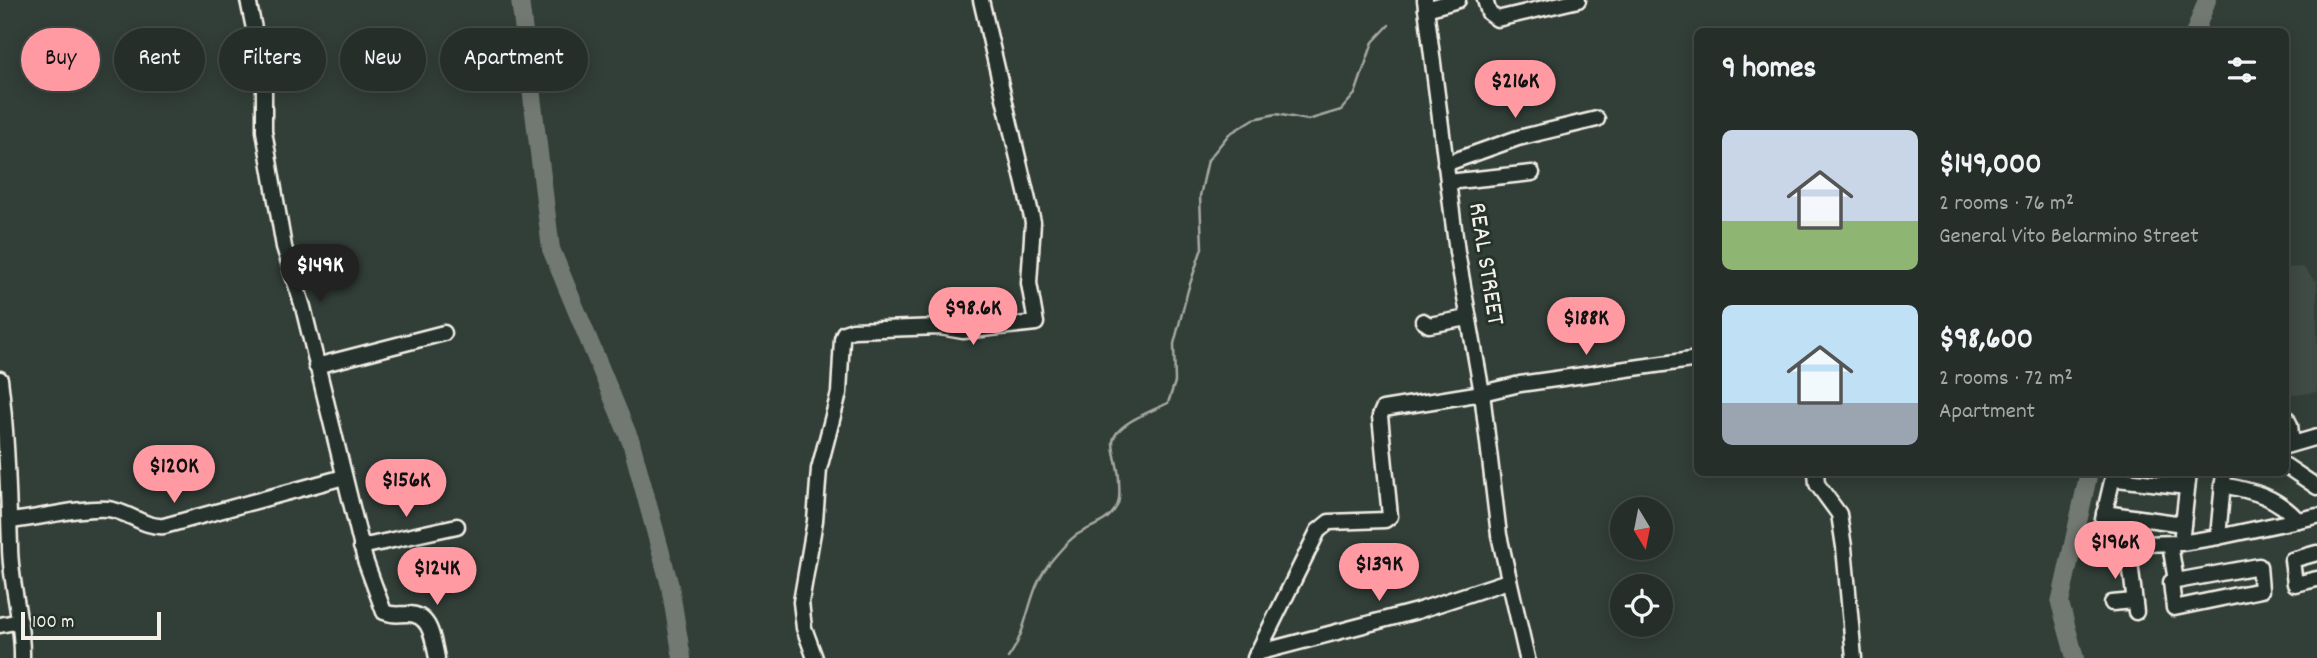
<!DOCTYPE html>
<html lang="en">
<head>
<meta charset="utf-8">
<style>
  body { margin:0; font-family:Dekko,sans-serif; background:#323a36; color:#f1f3f6; height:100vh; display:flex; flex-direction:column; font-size:26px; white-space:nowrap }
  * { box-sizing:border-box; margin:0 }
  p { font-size:23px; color:#a4a8a8 }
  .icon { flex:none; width:38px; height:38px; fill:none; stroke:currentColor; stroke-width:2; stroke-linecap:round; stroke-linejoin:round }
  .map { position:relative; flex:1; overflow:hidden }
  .panel { position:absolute; left:1694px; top:28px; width:595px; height:448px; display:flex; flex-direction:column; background:#262e2a; border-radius:10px; box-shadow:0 4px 18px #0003,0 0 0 2px #424a47 }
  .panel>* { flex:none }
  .guide { position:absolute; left:21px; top:28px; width:665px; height:63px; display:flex; gap:14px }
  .needle { width:46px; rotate:170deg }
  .tools { position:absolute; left:1610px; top:497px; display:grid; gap:14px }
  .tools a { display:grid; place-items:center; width:63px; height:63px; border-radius:50%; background:#262e2a; box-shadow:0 4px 18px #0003,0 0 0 2px #424a47; font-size:35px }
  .scale { position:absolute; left:21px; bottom:18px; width:140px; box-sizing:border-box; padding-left:7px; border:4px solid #f4f1e8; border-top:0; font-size:19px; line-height:24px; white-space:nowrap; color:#f4f1e8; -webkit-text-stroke:5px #26332d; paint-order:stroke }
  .price { position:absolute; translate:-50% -60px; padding:0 16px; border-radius:24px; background:#ff9aa2; color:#111; font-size:23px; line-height:46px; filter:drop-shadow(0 2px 4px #0008) }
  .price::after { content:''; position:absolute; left:50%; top:42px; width:21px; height:16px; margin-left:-10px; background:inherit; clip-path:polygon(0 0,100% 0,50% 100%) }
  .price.selected { background:#222; color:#fff }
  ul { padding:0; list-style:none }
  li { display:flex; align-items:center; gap:21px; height:175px; padding:0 28px }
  li span { display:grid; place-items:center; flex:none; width:196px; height:140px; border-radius:10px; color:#555 }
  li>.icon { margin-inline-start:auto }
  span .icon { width:84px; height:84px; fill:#fffc; stroke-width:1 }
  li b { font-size:30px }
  h2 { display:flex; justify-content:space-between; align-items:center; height:84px; padding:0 28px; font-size:30px }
  .chip { padding:0 24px; border-radius:32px; background:#262e2a; box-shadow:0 4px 18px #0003,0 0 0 2px #424a47; font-size:24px; line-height:63px }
  .chip.selected { background:#ff9aa2; color:#111 }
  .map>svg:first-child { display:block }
</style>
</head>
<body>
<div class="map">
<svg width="2317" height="658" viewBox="0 0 2317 658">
  <rect width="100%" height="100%" fill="#323e38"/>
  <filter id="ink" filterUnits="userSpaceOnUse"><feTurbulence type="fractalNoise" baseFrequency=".0143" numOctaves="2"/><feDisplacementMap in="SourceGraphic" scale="14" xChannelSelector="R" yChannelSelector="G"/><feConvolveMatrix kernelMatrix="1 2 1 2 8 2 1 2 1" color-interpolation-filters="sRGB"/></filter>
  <g filter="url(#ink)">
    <path fill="#404b44" d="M2303,267L2314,280H2317V392L2286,396V268Z"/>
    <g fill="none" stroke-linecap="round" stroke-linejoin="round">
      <path stroke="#a6a9a1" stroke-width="2.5" d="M1008,658C1029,630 1027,593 1048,565C1056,555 1068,540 1078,534C1093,525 1108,523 1117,506C1121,498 1119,489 1119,480C1119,467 1113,454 1113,442C1114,424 1154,410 1168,403L1175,382L1174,344L1188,290L1202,248L1200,196L1208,160L1229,134L1254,119L1276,114L1308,120L1341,110L1355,94L1373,42L1389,25"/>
      <g stroke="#727972" stroke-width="18">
        <path d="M520,0L551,249L631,442L670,586L682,658"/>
        <path d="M2195,32L2207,0"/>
        <path d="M2075,658L2060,603L2089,472"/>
      </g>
      <g stroke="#f4f1e8" stroke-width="19">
        <g id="minor">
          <path d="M248,0L264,76V131L284,247L303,307L365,560L384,612C394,616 398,614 407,614C431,613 433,640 437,658"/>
          <path d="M1425,0L1457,252L1482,393L1499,535L1527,658"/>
          <path d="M1485,0L1489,13L1497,19L1578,0"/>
          <path d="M1426,9L1458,0"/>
          <path d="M1445,164L1518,138L1597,119"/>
          <path d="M1448,182L1532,173"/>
          <path d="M1423,321L1429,325L1468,318"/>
          <path d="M316,366L444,333"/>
          <path d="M0,379C7,434 8,490 10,546C10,583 23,620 22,658"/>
          <path d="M2286,417L2290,425L2292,443"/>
          <path d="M2286,446L2317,437"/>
          <path d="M2286,466L2317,487"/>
          <path d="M1816,472L1817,484L1839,514L1844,547L1854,658"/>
          <path d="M2222,485C2254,491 2275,496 2298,520"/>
          <path d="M2187,487L2117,479L2112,481L2097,545L2181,543L2218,537L2317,516"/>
          <path d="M2104,513L2183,524"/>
          <path d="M10,521C40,518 79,507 108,509C128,511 144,528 164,526L344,477"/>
          <path d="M2182,534L2189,472"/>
          <path d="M2218,537L2224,472"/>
          <path d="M2170,544L2176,581"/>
          <path d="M2128,545L2136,612"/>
          <path d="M361,547L457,526"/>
          <path d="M2317,553L2292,560L2295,584L2317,579"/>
          <path d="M2259,566L2261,590L2174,608L2171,582Z"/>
          <path d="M2112,603L2134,601"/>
          <path d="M0,625L20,621"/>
          <path d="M1257,653L1417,611L1508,581"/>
          <path d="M815,658L804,628L801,602L815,521L819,469L839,393L842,339L844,333L853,330L940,327L963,331L1036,323L1029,283L1033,222L981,0"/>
          <path d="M1255,658L1318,531L1329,522L1385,520L1390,516L1380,416L1383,409L1482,393L1520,384L1698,359"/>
        </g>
      </g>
      <use href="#minor" stroke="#26332d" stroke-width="14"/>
    </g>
  </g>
  <g text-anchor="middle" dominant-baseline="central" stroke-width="6" stroke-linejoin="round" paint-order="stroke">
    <g font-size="26" fill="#f4f1e8" stroke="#26332d">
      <text transform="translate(1485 264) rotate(81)">REAL STREET</text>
    </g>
  </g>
</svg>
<div class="tools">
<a><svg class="needle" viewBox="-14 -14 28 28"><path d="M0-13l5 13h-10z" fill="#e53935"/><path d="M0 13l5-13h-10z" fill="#a4a8a8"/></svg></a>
<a><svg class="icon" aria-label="locate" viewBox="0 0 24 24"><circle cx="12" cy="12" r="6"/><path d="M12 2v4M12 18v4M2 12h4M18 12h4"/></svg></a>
</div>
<div class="scale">100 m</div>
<b class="price" style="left:1515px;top:120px">$216K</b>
<b class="price selected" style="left:320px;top:304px">$149K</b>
<b class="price" style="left:973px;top:347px">$98.6K</b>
<b class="price" style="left:1586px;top:357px">$188K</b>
<b class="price" style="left:174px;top:505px">$120K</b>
<b class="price" style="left:406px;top:519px">$156K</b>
<b class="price" style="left:2115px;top:581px">$196K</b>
<b class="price" style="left:1379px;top:603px">$139K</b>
<b class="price" style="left:437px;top:607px">$124K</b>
<div class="guide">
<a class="chip selected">Buy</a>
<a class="chip">Rent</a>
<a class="chip">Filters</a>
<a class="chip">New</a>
<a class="chip">Apartment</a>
</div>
<section class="panel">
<h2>9 homes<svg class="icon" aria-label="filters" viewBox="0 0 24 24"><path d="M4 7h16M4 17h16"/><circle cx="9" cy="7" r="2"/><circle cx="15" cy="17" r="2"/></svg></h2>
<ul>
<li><span style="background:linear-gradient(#c9d6e8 65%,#8fb573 0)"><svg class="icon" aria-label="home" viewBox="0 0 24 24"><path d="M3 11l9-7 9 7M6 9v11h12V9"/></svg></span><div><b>$149,000</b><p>2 rooms · 76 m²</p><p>General Vito Belarmino Street</p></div></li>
<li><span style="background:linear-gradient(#bfe0f5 70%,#9aa5b1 0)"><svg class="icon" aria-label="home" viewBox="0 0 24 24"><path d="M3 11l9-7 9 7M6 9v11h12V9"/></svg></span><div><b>$98,600</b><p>2 rooms · 72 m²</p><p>Apartment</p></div></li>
</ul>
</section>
</div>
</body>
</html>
